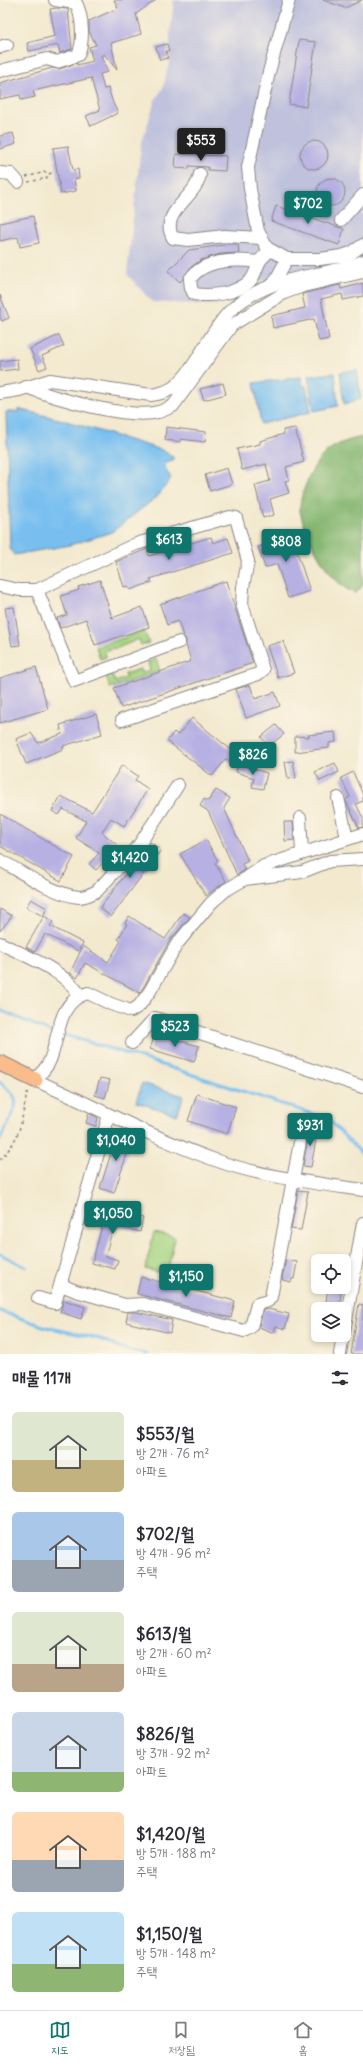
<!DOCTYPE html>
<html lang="ko">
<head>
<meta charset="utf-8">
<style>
  body { margin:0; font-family:Delius,"Poor Story",sans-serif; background:#f7f7f7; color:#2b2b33; height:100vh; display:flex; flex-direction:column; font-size:15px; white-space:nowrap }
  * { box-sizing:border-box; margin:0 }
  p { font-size:13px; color:#7c7c81 }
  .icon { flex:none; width:22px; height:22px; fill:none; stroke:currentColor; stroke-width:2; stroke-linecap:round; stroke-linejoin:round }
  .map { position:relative; height:1354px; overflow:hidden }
  .sheet { display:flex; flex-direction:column; background:#fff; flex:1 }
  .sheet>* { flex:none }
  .buttons { position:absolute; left:311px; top:1254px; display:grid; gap:8px }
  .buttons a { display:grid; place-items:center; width:40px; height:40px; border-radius:6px; background:#fff; box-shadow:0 2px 6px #0003; font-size:20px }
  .price { position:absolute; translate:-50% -34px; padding:0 9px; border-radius:4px; background:#0f766e; color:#fff; font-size:13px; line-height:26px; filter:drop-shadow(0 1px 2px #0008) }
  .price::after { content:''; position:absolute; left:50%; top:24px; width:12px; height:9px; margin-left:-6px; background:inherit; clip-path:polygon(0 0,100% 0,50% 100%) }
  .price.current { background:#222; color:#fff }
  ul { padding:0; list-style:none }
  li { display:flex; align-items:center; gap:12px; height:100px; padding:0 12px }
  li span { display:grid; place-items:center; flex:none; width:112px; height:80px; border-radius:6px; color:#555 }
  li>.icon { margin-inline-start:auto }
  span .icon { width:48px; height:48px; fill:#fffc; stroke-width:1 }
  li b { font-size:17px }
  h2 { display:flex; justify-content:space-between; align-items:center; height:48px; padding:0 12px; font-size:17px }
  .menu { display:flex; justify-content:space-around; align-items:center; height:56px; border-top:1px solid #e1e1e2; background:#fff; font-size:11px; color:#7c7c81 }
  .menu a { display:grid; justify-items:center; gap:2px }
  .menu .current { color:#0f766e }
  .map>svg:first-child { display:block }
</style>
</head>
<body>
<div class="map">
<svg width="363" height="1354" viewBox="0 0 363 1354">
  <rect width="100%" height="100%" fill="#fcf5e5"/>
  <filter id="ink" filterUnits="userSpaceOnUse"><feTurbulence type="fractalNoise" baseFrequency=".025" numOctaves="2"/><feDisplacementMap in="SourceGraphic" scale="8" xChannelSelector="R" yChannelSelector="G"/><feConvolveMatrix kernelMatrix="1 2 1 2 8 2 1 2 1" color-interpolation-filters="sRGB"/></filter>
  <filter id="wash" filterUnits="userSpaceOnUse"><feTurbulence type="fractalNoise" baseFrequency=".012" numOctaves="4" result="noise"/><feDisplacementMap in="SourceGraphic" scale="16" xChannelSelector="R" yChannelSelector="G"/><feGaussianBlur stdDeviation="0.9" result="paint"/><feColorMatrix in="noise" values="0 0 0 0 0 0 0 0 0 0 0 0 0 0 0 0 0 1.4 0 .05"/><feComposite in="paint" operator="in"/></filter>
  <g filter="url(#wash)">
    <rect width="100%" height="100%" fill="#f3e9cf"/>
    <path fill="#c0c2dd" d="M174,0H363V267L280,285L263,280L217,305L152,302L127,274L141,145L155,100L163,88L170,58V34Z"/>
    <g fill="#a8d684" stroke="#657c60">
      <path d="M144,631L149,643L141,645L139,639L115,649L114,648L105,651L106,657L100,659L96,647Z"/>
      <path d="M156,659L160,671L110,688L106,676L112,674L115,682L126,678L125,674L140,669L141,673L150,670L148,662Z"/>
      <path d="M154,1232L175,1237L167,1274L145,1269Z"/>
    </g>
    <path fill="#86b772" stroke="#546c56" d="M363,437V585L356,593C332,589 304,534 300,511C299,502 303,492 306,484C318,454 331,443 363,437Z"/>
    <g fill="#78bff0" stroke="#4d7096">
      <path d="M357,370L361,399L344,404L340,372Z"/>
      <path d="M335,373L338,406L314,411L308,376Z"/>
      <path d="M301,377L303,386H306L311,412L261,424L254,383Z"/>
      <path d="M18,409L63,420L162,450L173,457V460L166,462L165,469L171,478L158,496L112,532L70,545L14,555L10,548L6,412H18Z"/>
      <path d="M142,1083L184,1096L177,1115L136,1102Z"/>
    </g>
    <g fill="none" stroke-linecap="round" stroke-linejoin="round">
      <g stroke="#78bff0" stroke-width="3">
        <path d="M0,1010L55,1034"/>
        <path d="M61,1034L132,1055L328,1119L363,1155"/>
        <path d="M0,1082C5,1087 13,1093 15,1098C19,1107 4,1131 0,1139"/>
        <path d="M0,1254L26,1267"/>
        <path d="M0,1311L46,1327L100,1339L126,1350L147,1354"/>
      </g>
    </g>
    <g id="blocks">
      <g fill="#b6b0e3">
        <path d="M114,0H156L136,14L141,34L111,43L117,70L104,54L101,56L108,72L100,74L104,89L108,88L113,103L118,113L91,126L86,116L100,110L91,78L33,91L35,97L21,100L20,95L0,99V83L52,68L59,69L77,63V65L93,61L89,47L96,45L89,31V21L118,8Z"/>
        <path d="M323,0H362L345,8Z"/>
        <path d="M57,8L68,9L72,49L60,53L58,45L29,51L27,43L55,36L50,9Z"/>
        <path d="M299,40L316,42L306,107L289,104Z"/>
        <path d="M167,44L169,51H166L168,58L160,60L156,47Z"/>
        <path d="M13,133L16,144L0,149V136Z"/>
        <circle cx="314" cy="155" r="14"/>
        <path d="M68,146L73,170L78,169L79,178L74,179L76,191L61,194L53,148Z"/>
        <path d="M176,154L226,156L225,171L208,170V167L189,166V169L175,168Z"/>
        <circle cx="331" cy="192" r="14"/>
        <path d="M276,206L344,229L339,245L271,221Z"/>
        <path d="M33,216L39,243L20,247L18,237L0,241V223Z"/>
        <path d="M231,244H238L239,253L220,254L201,260L191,267L180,282L168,271L189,250Z"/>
        <path d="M363,283V296L343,300L342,294L321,299L329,339L319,341L314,319L273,328L271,316L305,308L302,294L340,285L341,289Z"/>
        <path d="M0,295L9,318L2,321L0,317Z"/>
        <path d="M59,335L64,346L42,356L47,367L39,370L30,349Z"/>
        <path d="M17,359L18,369L0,371V361Z"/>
        <path d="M223,383L226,394L204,400L200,389Z"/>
        <path d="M166,427L206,432L205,442L180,439V442L165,440Z"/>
        <path d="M295,428L304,462L286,467L289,480L285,481L289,493L270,499L274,515L263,518L255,485L270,481L266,464L242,470L237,449L260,444V441L284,434L283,430Z"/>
        <path d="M227,468L232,484L210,491L205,475Z"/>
        <path d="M287,530L288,535L291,534L310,591L288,598L277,564L265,568L258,547L270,543V541L273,540L272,535Z"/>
        <path d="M211,537L213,543L228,538L233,553L150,579L152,582L130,590L128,586L124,587L116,562L147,549L149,556Z"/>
        <path d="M100,580L112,618L142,607L149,627L95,645L86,619L60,628L57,618L67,615L61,596L79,590L78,587Z"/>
        <path d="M226,581L253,663L121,708L114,688L191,661L186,645V640L183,636L178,621L167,625L160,604Z"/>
        <path d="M14,607L20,645L12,646L5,608Z"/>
        <path d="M283,641L294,673L278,678L267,646Z"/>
        <path d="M36,667L48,709L0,723V678Z"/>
        <path d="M250,685L255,699L275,692L280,706L246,718L236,689Z"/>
        <path d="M96,714L102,734L63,746V749L26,764L16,739L31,733L38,743L62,734L60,725Z"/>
        <path d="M192,718L240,757L233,765L226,759L212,776L167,741L174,732L178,735Z"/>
        <path d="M276,725L284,734L269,746L261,737Z"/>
        <path d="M335,732L336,742L329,743V748L295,752V736L309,737L308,735Z"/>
        <path d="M293,761L296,778L288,779L285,762Z"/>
        <path d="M335,763L339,772L320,781L315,772Z"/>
        <path d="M238,764L267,773L263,789L252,787L254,778L236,772Z"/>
        <path d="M122,765L138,776L135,780L148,789L124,826L111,818L102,832L118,846L96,870L89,864L99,853L76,838L86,821L63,809L59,815L52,811L61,796L92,812Z"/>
        <path d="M353,772L363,795V801L356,804L363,818V827L359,828L346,801V799L350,797L341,778Z"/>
        <path d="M216,790L230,798L224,808L248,861L242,864L245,870L237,875L208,811L200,806L204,799L208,801Z"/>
        <path d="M0,814L74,857L61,881L0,846Z"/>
        <path d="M284,822H293L294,840L285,841Z"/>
        <path d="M206,840L218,861L215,863L226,881L206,896L180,854Z"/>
        <path d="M150,842L161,850L111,917L100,908Z"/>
        <path d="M31,899L47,908L43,916L26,907Z"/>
        <path d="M0,909L12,916L0,931Z"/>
        <path d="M183,913L190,917L170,940L140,993L85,963L77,978L70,973L83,946L108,962L121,941L118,939L127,924L125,923L129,916L165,939Z"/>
        <path d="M44,916L53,922L50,926L83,943L78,951L45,934L35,952L26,947Z"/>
        <path d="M155,1034L199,1046L194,1062L150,1049Z"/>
        <path d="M100,1078L110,1080L105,1098L95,1095Z"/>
        <path d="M197,1094L236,1107L227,1134L188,1121Z"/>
        <path d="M89,1113L98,1118L96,1126L86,1123Z"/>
        <path d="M310,1127L318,1129L311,1167L303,1166Z"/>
        <path d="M118,1131L133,1136L114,1193L100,1188Z"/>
        <path d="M298,1191L308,1192L301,1230L291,1229Z"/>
        <path d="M107,1208L143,1218L140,1232L114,1225L105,1256L118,1260L115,1269L92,1263Z"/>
        <path d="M286,1260L297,1262L294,1279H292L291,1282L283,1280L282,1277Z"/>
        <path d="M141,1277L235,1301L231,1318L137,1294Z"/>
        <path d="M328,1287H342L339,1309H325Z"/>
        <path d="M64,1300L85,1307L81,1319L60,1312Z"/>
        <path d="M359,1304L363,1305V1354H351Z"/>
        <path d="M268,1309L289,1314L285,1329L276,1326L274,1333L259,1327L263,1310Z"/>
        <path d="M128,1312H136L172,1320L170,1333L126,1322Z"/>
      </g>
    </g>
  </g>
  <g filter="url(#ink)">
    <use href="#blocks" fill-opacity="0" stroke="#8a8685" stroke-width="1"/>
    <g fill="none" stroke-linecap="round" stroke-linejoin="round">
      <g stroke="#8a8685" stroke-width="14">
        <g id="minor">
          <path d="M289,0L269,72L248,167L250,189L258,231L267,248L287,259H320L342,256L351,253L363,245"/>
          <path d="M0,47L7,45"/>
          <path d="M0,71L47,59L57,62L78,55C84,42 83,17 76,3L55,0"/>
          <path d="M0,173L11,174L18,182"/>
          <path d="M200,174C197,198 158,212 173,238L188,240L225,236L262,238"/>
          <path d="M341,220L363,195"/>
          <path d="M259,262C236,259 205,258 190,279L191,288L194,294C212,297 236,294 250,281C256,275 256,267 260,261C262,257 267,254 270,250"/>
          <path d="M274,283L287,259"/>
          <path d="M26,387C55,398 129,420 158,412C163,411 168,408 173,406L232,325L284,293L303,286L363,272"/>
          <path d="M0,393L19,390L50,380L151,395C159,394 167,392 174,387C196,370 209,332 230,311C270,273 317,280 363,261"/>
          <path d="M0,586L19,590H37L74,681L179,642"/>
          <path d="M37,590L136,544L230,517L236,518L248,561L243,587L242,604L263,670L258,674L122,720"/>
          <path d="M338,798L347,838"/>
          <path d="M300,818L302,852"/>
          <path d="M363,859L330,861L302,872L245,879L226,890L211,903L177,944L150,991L139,1006L131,1011L111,1004L88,993C57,1001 60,1036 50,1060C47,1068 40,1074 35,1080C94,1106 153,1138 215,1160C262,1177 314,1183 363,1190"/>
          <path d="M0,860C21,872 55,895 79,897C86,897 91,894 97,891L139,845L178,785"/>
          <path d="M248,877L264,866L363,834"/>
          <path d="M0,943C27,957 62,969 80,995"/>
          <path d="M132,1043L155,1018L363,1087"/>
          <path d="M109,1115L61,1282L66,1287L76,1291L125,1305L143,1304L244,1331L251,1327L257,1304L268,1301L271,1297L303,1126"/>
          <path d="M38,1298L55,1303L61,1282"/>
          <path d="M344,1332L363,1223"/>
          <path d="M340,1354L343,1335"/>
        </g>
      </g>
      <g stroke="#8a8685" stroke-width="17">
        <path id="major" d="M0,1063L35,1080"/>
      </g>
      <g stroke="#8a8685" stroke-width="1.5" stroke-dasharray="3 3" stroke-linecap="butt">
        <path d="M26,177L45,172L49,174L53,172"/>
        <path d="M28,182L47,178L49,174"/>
        <path d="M0,1160C24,1134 20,1121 28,1090"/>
      </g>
      <use href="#minor" stroke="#fff" stroke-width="12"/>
      <use href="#major" stroke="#f9bc8a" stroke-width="15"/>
    </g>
  </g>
</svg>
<div class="buttons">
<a><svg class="icon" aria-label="locate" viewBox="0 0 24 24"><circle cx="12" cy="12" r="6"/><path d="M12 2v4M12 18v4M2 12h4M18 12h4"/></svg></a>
<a><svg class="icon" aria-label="layers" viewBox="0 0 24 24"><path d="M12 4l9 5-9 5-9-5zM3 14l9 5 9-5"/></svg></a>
</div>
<b class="price current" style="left:201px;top:162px">$553</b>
<b class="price" style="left:308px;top:225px">$702</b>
<b class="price" style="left:169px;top:561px">$613</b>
<b class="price" style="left:286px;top:563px">$808</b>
<b class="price" style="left:253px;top:776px">$826</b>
<b class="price" style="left:130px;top:879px">$1,420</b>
<b class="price" style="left:175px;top:1048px">$523</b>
<b class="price" style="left:310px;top:1147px">$931</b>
<b class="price" style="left:116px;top:1162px">$1,040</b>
<b class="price" style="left:113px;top:1235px">$1,050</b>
<b class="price" style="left:186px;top:1298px">$1,150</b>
</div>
<section class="sheet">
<h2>매물 11개<svg class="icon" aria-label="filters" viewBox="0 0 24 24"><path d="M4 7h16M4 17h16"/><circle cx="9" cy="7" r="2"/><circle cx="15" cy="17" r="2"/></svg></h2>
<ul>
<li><span style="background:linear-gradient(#dfe7d0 60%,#c2b280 0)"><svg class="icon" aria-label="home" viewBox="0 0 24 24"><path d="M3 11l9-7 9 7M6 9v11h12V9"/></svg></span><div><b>$553/월</b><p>방 2개 · 76 m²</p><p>아파트</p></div></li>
<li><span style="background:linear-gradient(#a9c7e8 60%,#9aa5b1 0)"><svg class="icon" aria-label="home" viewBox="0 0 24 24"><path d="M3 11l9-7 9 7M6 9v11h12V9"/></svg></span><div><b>$702/월</b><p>방 4개 · 96 m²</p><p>주택</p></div></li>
<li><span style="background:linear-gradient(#dfe7d0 65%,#b9a48a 0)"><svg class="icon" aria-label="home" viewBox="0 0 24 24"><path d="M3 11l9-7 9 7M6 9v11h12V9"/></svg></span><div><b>$613/월</b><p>방 2개 · 60 m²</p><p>아파트</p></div></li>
<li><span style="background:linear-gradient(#c9d6e8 75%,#8fb573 0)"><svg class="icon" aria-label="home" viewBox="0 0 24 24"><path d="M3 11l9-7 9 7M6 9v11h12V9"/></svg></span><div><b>$826/월</b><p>방 3개 · 92 m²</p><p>아파트</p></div></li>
<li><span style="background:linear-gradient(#ffd9b3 60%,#9aa5b1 0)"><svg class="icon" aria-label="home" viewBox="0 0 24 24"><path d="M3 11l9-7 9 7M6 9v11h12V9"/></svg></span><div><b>$1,420/월</b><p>방 5개 · 188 m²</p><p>주택</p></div></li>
<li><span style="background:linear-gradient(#bfe0f5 65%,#8fb573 0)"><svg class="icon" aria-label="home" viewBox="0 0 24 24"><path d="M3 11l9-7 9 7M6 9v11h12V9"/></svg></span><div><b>$1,150/월</b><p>방 5개 · 148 m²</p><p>주택</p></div></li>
</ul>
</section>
<nav class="menu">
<a class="current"><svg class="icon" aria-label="map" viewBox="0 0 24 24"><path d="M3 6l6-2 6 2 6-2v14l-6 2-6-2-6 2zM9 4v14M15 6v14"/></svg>지도</a>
<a><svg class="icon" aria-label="saved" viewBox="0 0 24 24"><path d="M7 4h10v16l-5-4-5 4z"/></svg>저장됨</a>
<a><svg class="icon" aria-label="home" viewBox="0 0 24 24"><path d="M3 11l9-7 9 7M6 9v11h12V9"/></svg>홈</a>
</nav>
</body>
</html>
